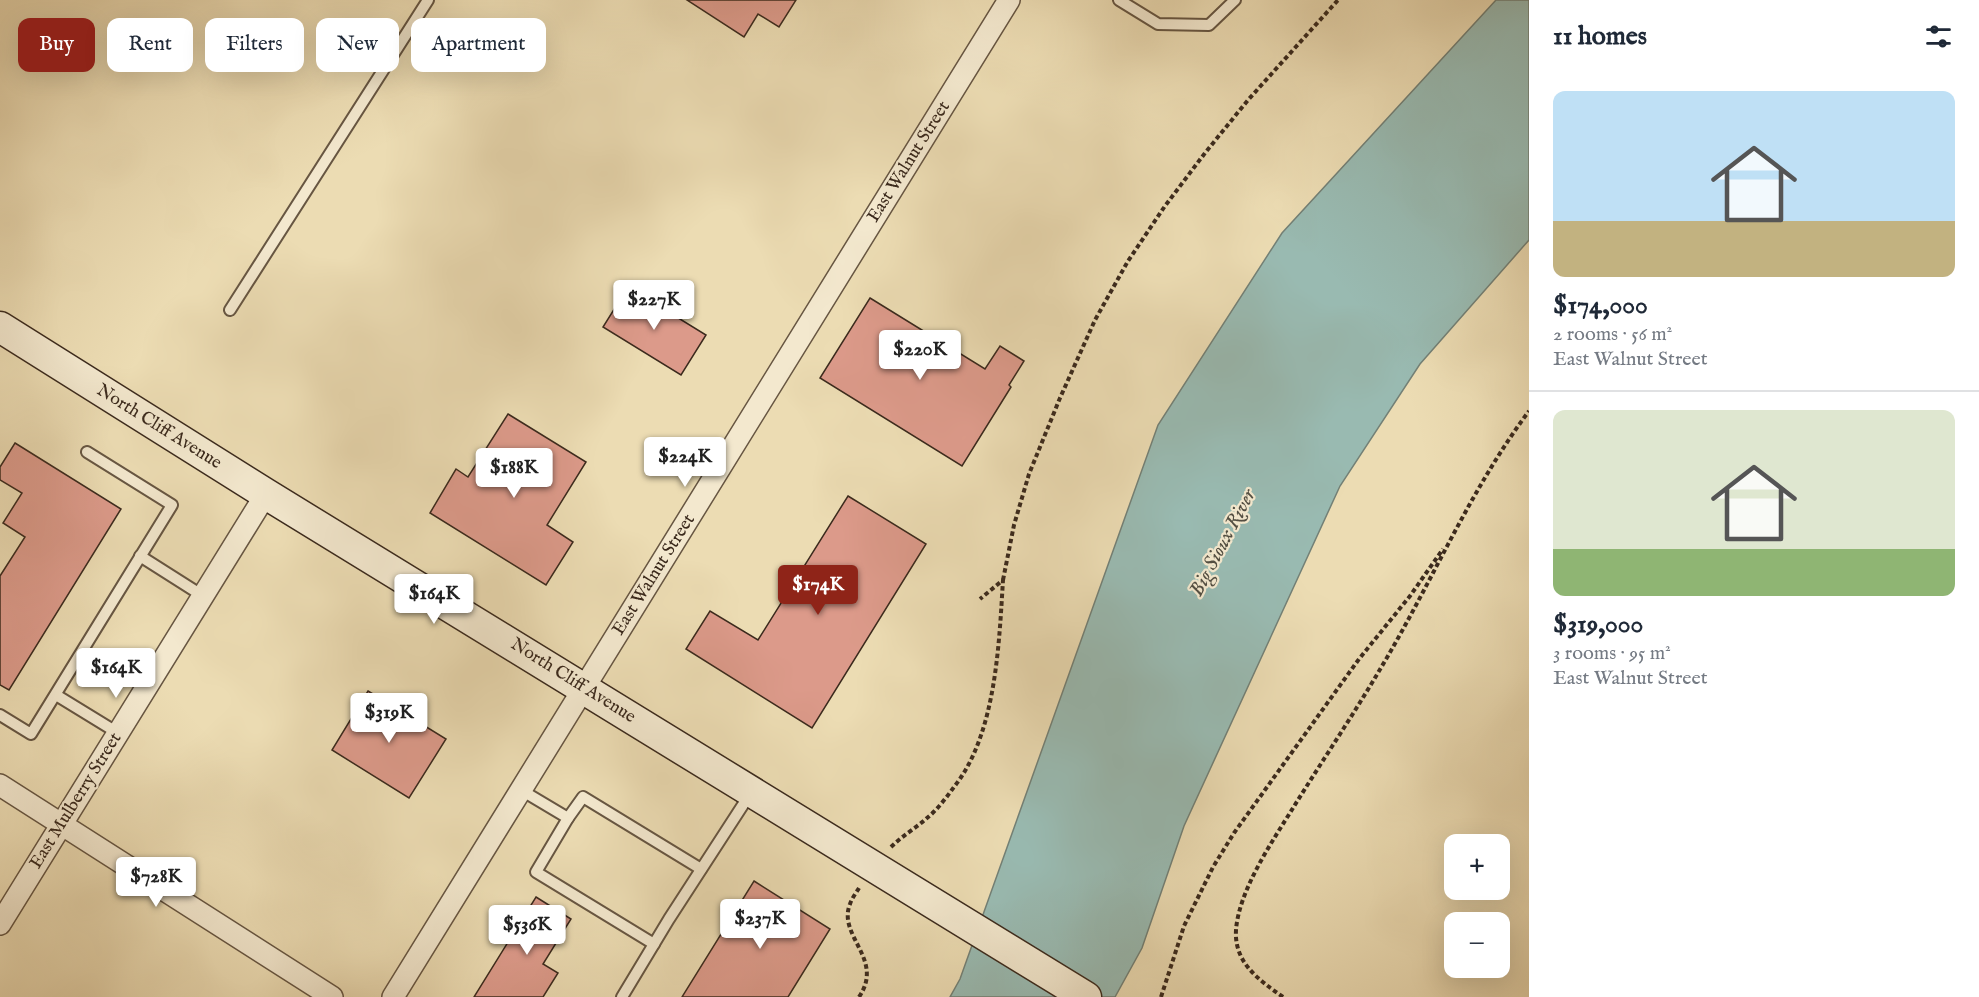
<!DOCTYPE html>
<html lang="en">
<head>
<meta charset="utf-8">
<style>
  body { margin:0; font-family:"IM FELL English",serif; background:#f6f6f7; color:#1f2937; height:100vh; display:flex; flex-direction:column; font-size:22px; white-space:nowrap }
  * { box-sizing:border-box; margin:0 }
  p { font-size:20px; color:#747a83 }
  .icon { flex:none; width:33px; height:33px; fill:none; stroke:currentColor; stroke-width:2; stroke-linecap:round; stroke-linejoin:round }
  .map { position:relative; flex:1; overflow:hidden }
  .drawer { display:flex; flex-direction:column; background:#fff; width:450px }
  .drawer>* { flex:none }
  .guide { position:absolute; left:18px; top:18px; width:570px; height:54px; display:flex; gap:12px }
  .buttons { position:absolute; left:1444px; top:834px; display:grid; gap:12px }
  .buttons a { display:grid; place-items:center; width:66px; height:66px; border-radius:12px; background:#fff; box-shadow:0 6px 24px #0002; font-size:30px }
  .price { position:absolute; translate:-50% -51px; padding:0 14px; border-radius:6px; background:#fff; color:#222; font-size:20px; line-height:39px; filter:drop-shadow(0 2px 3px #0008) }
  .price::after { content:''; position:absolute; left:50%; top:36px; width:18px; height:14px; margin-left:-9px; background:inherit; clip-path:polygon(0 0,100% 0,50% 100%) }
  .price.on { background:#8f2418; color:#fff }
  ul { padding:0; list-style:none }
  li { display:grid; align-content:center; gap:12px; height:318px; padding:0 24px }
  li+li { border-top:2px solid #e0e1e3 }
  li span { display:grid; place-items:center; height:186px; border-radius:12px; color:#555 }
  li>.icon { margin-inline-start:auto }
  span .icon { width:108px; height:108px; fill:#fffc; stroke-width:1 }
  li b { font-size:26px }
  h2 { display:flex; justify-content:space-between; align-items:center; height:72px; padding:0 24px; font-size:26px }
  .tag { padding:0 21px; border-radius:12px; background:#fff; box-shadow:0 6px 24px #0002; font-size:21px; line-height:54px }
  .tag.on { background:#8f2418; color:#fff }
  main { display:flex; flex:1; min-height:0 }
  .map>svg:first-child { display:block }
</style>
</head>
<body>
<main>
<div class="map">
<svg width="1529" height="997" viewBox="0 0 1529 997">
  <rect width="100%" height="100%" fill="#ecdcb3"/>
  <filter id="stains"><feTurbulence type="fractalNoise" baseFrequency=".00333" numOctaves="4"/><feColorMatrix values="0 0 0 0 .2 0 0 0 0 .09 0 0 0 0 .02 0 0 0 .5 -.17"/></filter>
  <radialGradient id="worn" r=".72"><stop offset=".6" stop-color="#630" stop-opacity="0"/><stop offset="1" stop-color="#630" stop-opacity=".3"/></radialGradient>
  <path fill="#99bab1" stroke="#738076" stroke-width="1.5" d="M1496,0H1529V240L1420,364L1340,486L1184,826L1142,948L1115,997H950L960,979L1158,425L1282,233Z"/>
  <g fill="#dc9a8a" stroke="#3b2a1d" stroke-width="1.5">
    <path d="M687,0H796L779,27L758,14L744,37Z"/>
    <path d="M628,287L706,335L681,375L603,327Z"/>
    <path d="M870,298L985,369L1000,346L1024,361L1009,385L1011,387L962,466L820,378Z"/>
    <path d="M508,414L586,462L547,525L573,542L546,585L430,513L456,469L468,477Z"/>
    <path d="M15,443L121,509L9,690L0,685V576L25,537L3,523L22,493L0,480V467Z"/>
    <path d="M848,496L926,544L812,728L686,649L710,611L758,640Z"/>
    <path d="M368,691L446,739L409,798L332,750Z"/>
    <path d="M754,881L830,929L788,997H682Z"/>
    <path d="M536,897L571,919L543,964L558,973L543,997H474Z"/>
  </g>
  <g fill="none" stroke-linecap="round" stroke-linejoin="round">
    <g stroke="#675642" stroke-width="14">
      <g id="lane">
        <path d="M1119,0L1158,24L1209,25L1235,0"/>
        <path d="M230,310L428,0"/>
        <path d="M140,556L203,596"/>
        <path d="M56,695L118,733"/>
        <path d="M0,715L31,734L172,505L87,452"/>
        <path d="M521,790L568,818L536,872L654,944"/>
        <path d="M568,818L583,797L701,869"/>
        <path d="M622,997L669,919L750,794"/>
      </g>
    </g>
    <g stroke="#675642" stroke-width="24">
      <g id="street">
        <path d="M0,785L332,997"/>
        <path d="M0,924L266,494"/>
        <path d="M393,997L1009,0"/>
      </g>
    </g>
    <g stroke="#3b2a1d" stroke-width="33">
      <path id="secondary" d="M0,327L266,494L1086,997"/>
    </g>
    <g stroke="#3b2a1d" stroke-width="4" stroke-dasharray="4.5 3" stroke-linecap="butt">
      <path d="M1003,580L1014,525L1029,474L1060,398L1095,320L1128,261L1165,206L1205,153L1248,100L1338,0"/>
      <path d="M891,847C902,836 916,828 927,818C937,810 946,798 954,787C996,734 999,645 1003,580L980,599"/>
      <path d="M859,997C885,959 837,936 850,904C852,898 856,893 859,888"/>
      <path d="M1161,997L1184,926L1213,867L1234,833L1359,659L1410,596L1443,549"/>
      <path d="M1283,997C1259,980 1234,963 1236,930C1239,890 1272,842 1293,808C1322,761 1354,714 1382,666C1432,582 1470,490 1529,411"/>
    </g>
    <use href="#lane" stroke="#f3e8ce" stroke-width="10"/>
    <use href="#street" stroke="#f3e8ce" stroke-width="21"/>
    <use href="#secondary" stroke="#f3e8ce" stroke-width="30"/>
  </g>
  <g text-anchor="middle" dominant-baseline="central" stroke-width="4.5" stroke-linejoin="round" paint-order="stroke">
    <g font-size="18" fill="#3b2a1d" stroke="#f3e8ce">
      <text transform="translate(909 162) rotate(-58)">East Walnut Street</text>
      <text transform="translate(159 427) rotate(32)">North Cliff Avenue</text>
      <text transform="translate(654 575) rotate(-58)">East Walnut Street</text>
      <text transform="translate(573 681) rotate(32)">North Cliff Avenue</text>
      <text transform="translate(76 801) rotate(-58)">East Mulberry Street</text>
    </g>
    <g font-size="20" font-style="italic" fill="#524e42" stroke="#f3e8ce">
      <text transform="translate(1223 543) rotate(-62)">Big Sioux River</text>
    </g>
  </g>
  <rect width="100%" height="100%" filter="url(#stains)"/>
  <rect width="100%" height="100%" fill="url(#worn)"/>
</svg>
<div class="buttons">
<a>+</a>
<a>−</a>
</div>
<b class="price" style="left:654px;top:331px">$227K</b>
<b class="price" style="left:920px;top:381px">$220K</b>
<b class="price" style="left:685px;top:488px">$224K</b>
<b class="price" style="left:514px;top:499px">$188K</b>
<b class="price on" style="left:818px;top:616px">$174K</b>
<b class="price" style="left:434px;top:625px">$164K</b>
<b class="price" style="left:116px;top:699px">$164K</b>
<b class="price" style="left:389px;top:744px">$319K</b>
<b class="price" style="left:156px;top:908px">$728K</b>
<b class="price" style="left:760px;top:950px">$237K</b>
<b class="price" style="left:527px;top:956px">$536K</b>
<div class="guide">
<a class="tag on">Buy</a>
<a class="tag">Rent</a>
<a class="tag">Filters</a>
<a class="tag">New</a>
<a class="tag">Apartment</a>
</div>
</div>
<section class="drawer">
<h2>11 homes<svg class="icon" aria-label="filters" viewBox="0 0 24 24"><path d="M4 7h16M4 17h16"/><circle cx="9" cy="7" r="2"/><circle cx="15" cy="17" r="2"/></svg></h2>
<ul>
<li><span style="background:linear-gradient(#bfe0f5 70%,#c2b280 0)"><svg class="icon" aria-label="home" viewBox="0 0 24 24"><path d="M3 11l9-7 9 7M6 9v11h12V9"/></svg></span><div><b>$174,000</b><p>2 rooms · 56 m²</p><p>East Walnut Street</p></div></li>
<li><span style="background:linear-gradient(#dfe7d0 75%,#8fb573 0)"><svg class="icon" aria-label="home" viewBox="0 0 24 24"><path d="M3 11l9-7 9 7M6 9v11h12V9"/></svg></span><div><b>$319,000</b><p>3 rooms · 95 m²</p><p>East Walnut Street</p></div></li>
</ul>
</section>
</main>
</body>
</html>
